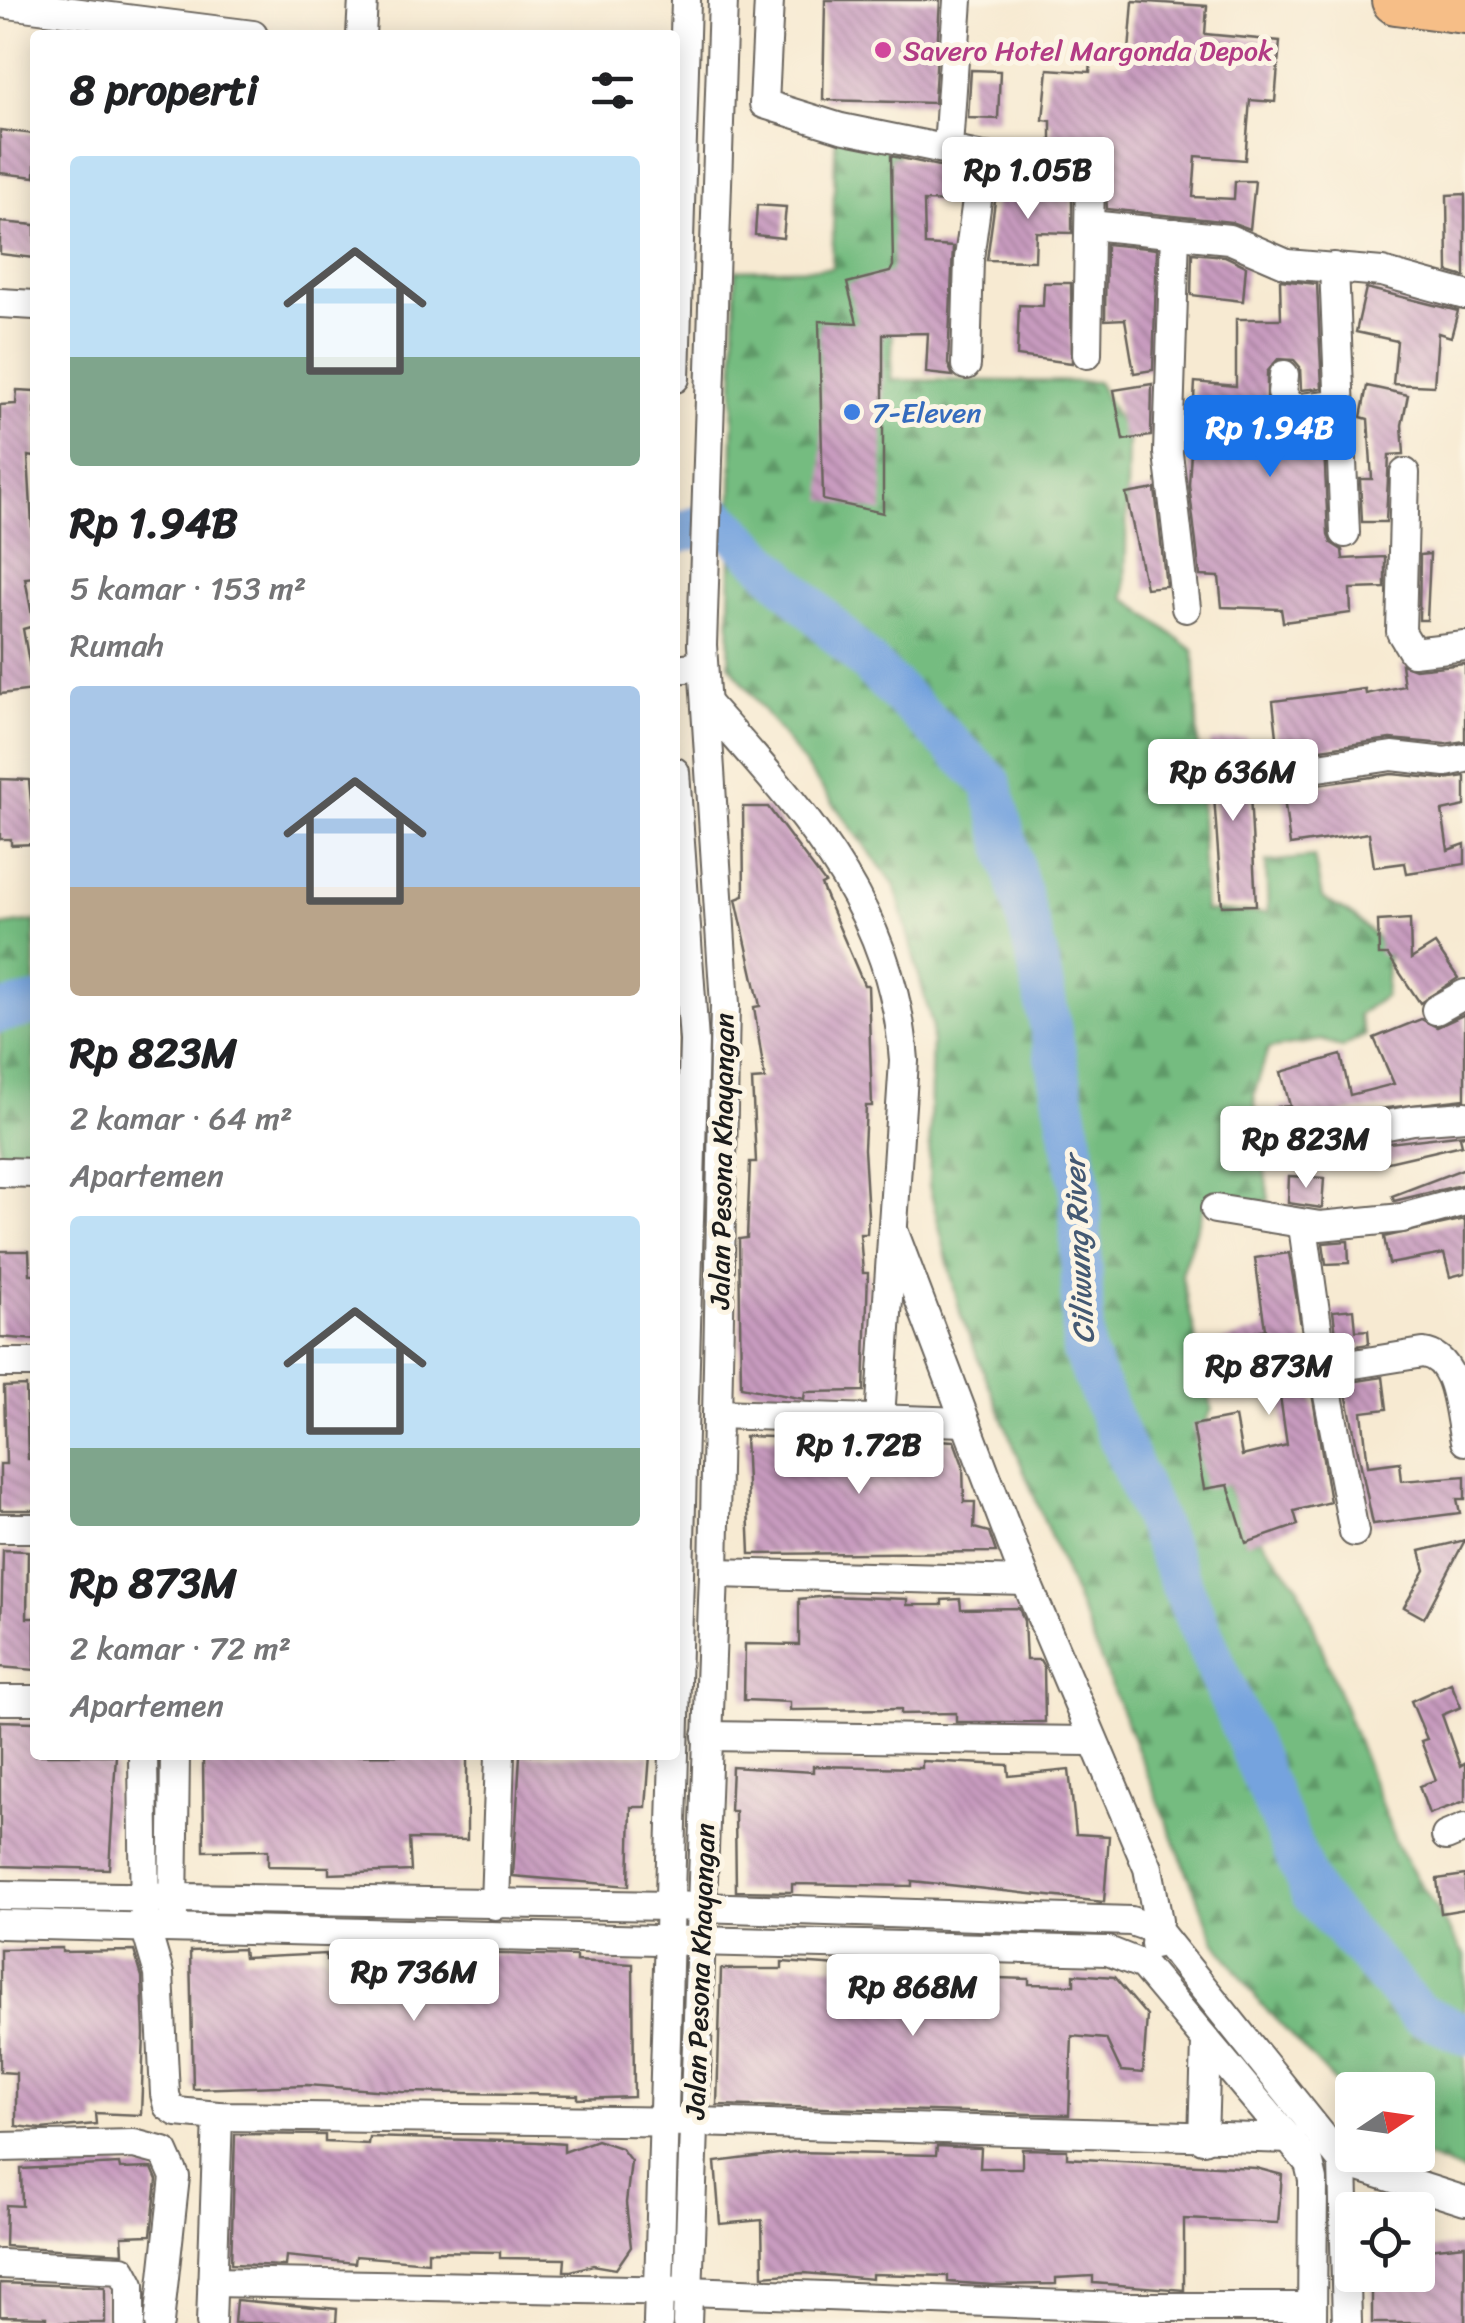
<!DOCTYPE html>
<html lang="id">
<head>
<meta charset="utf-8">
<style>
  body { margin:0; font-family:Sriracha,sans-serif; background:#f2f2f2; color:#202124; height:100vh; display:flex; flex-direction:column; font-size:38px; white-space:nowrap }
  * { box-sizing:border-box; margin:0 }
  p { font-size:32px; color:#757577 }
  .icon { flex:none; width:55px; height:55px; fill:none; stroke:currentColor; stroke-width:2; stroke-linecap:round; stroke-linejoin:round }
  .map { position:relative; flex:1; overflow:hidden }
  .sheet { position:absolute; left:30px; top:30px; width:650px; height:1730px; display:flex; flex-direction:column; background:#fff; border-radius:10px; box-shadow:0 5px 25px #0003 }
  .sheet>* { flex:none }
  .needle { width:65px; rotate:77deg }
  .controls { position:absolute; left:1335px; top:2072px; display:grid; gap:20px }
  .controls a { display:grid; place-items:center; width:100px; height:100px; border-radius:10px; background:#fff; box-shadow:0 5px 25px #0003; font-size:50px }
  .price { position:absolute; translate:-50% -85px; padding:0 22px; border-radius:10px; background:#fff; color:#222; font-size:32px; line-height:65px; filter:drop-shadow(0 2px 5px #0008) }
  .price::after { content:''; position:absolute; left:50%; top:60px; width:30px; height:22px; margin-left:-15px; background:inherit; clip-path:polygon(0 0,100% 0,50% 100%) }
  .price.on { background:#1a73e8; color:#fff }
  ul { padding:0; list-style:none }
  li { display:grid; align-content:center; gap:20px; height:530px; padding:0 40px }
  li span { display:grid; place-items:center; height:310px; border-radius:10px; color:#555 }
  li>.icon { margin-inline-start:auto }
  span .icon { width:180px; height:180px; fill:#fffc; stroke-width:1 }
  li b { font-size:42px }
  h2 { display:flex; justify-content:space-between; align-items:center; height:120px; padding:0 40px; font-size:42px }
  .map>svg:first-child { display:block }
</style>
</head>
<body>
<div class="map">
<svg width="1465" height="2323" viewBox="0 0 1465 2323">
  <defs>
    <pattern id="forest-firs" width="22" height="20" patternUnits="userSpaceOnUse" patternTransform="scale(2.5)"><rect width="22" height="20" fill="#75bc80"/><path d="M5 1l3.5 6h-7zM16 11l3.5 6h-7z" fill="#5f9868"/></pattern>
    <pattern id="building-back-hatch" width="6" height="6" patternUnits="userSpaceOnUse" patternTransform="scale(2.5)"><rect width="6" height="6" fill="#c89bbf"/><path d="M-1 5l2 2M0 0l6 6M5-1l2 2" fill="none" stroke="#a27e9a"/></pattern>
  </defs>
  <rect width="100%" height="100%" fill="#fcf5e5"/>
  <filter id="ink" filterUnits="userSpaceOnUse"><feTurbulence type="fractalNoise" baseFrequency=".01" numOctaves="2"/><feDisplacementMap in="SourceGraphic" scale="20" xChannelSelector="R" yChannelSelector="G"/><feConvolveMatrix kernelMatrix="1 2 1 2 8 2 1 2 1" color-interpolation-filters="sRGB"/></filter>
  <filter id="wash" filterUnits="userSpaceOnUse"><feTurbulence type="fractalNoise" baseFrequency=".0048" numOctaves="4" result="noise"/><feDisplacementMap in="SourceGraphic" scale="40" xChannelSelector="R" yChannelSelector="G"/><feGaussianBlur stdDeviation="2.25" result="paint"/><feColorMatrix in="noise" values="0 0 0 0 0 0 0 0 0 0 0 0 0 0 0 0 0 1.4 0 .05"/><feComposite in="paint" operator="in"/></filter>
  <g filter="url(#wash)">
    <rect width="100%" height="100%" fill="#f7ead2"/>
    <g fill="url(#forest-firs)" stroke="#486c4e" stroke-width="2.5">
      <path d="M836,119L899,129L891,380L1097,382L1128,437L1125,598L1194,651L1205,911L1268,913L1266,862L1314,857L1322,898L1355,917L1388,949L1385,996L1358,1015L1365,1035L1342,1048L1322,1040L1268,1049L1254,1095L1269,1201L1204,1207L1181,1273L1212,1409L1201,1432L1239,1512L1298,1585L1397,1846L1465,1956V2173L1418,2154V2090H1352V2100L1260,2003L1215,1941L961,1316L929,1185L932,1025L895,886L729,664L736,270L832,268Z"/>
      <path d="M35,921V1152H0V926Z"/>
    </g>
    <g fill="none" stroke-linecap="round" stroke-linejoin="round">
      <g stroke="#75a3de" stroke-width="42">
        <path d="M675,534L721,520L991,783L1037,957L1080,1183L1083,1351L1312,1894L1418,2013L1465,2034"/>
        <path d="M0,1012L35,1005"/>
      </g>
    </g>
    <g id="blocks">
      <g fill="url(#building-back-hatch)">
        <path d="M825,0H940L934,103L823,100Z"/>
        <path d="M1133,1L1207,6L1205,34L1280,41L1275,102L1250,100L1245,160L1196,156L1193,197L1234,199L1235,181H1255L1250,229L1231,222L1107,209L1104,164L1082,152L1051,147V121L1043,120L1048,69L1090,72L1091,62L1128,65Z"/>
        <path d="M971,70L1000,71L998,119L968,118Z"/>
        <path d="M0,130L35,134V177L0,173Z"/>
        <path d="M891,156L963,171L959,202L924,201L925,245L953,247L948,364L953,376L926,373L928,333L883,334V513L823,500L819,321L857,323L847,283L890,272L893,266Z"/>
        <path d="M1049,182L1072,185V233L1036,232L1035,261L987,260L996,194L1049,195Z"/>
        <path d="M1465,194V277L1448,272L1447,195Z"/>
        <path d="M757,205L786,207L783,238L755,235Z"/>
        <path d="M0,222L35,225V258L0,254Z"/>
        <path d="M1106,244L1157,249L1153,370L1134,373L1125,319L1105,320Z"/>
        <path d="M1192,253L1225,256L1246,266L1243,301L1191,295Z"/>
        <path d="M1280,280L1317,284L1322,388L1301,390L1300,367L1294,360L1278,359L1267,372V401L1285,425L1323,423L1328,534L1331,543L1342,550L1343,559L1385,557V588L1350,589L1351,613L1283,622L1281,609L1222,607L1219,577L1200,576L1189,485L1195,382L1236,386V319H1281Z"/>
        <path d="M1044,283H1071L1072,363L1017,356L1019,305L1043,306Z"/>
        <path d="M1366,288L1458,311L1451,337L1438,333L1434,386L1393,384L1397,341L1356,332Z"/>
        <path d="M1152,384L1151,436L1123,440L1114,390Z"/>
        <path d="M1367,386L1408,395L1402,425L1404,454L1389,455L1386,522H1362L1360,479H1372L1368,419L1361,417Z"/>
        <path d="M17,390L35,391V457L28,456L35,577L25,578L34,626L23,629L34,690L0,694V405L16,404Z"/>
        <path d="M1155,489L1166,586L1146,588L1126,494Z"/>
        <path d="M1430,554L1427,620H1419L1420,555Z"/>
        <path d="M1401,664L1415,669L1465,664V741L1445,744L1390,739L1279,755L1273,701L1365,689L1366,694L1404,686Z"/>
        <path d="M1246,737L1248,760L1239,764L1234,779L1238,789L1250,794L1256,905L1222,906L1210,742Z"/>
        <path d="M1392,774L1444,779L1465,776V806L1442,811L1448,850L1465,844V864L1407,873L1405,863L1374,867L1369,833L1290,845L1283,790Z"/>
        <path d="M0,779L29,780L35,844L11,845V839H0Z"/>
        <path d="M743,807H768L825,883L821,885L864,985H868L872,1106H866L864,1149L868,1215L867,1234H860L863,1273H868L864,1391L805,1392L804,1399L741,1387L739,1239L747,1238L750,1162H756L752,1080L765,1079L754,1007L760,1006L736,899L744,896Z"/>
        <path d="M1410,919L1411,959L1435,944L1458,978L1420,1003L1388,955H1379L1378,921Z"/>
        <path d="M1465,1014V1099L1343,1113L1308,1124L1302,1140L1280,1141L1278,1107L1290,1106L1281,1072L1341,1055L1350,1095L1394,1084L1374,1038L1421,1019L1437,1027Z"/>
        <path d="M1465,1134L1460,1137L1462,1145L1384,1163L1380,1144Z"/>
        <path d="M1465,1168V1184L1394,1201L1392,1196Z"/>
        <path d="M1289,1176L1324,1178L1322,1208L1288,1203Z"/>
        <path d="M1465,1219V1273L1450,1277L1444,1254L1389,1264L1384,1237Z"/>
        <path d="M1348,1241L1349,1263L1326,1264L1323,1243Z"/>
        <path d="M0,1251H29L30,1274H35V1340L0,1337Z"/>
        <path d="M1289,1253L1330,1502L1294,1511L1298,1525L1246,1543L1228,1485L1204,1489L1193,1425L1235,1417L1242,1456L1287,1445L1276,1368L1234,1377L1230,1359L1218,1363L1213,1344L1265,1329L1255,1258Z"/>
        <path d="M1354,1309L1356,1331L1368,1330L1369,1344L1338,1349L1333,1311Z"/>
        <path d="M1383,1377L1387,1409L1362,1412L1368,1466L1400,1462L1402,1481L1465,1476V1499H1457L1460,1513L1373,1524L1344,1383Z"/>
        <path d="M26,1386L28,1459H35V1510H0V1464H6L4,1387Z"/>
        <path d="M745,1436L826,1439V1443L872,1442V1436L954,1441L963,1465L964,1502H975L974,1528L989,1532L996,1552L750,1554Z"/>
        <path d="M1465,1540L1424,1618L1404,1607L1425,1570L1420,1551Z"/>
        <path d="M3,1550L28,1551L27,1618H35V1670L0,1667Z"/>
        <path d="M828,1596L907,1599V1605H942V1600L960,1599L961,1609L1019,1608L1024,1621L1026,1660H1040L1044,1667L1045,1722H956V1713L901,1714V1709L790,1710V1702L744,1700L745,1644L799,1645V1599Z"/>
        <path d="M1451,1683L1461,1707L1442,1715L1460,1766L1465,1763V1801L1429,1814L1419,1786L1436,1780L1421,1741L1427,1739L1411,1701Z"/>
        <path d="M0,1721L35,1722V1755H116L109,1869L0,1866Z"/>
        <path d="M467,1755V1840L409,1839L411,1871L329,1874V1867L268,1866V1850L204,1851L203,1756Z"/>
        <path d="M520,1755H650L646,1807H631L629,1886L513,1876Z"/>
        <path d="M922,1761L1008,1765L1009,1776L1069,1770L1076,1834L1109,1836L1104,1902L912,1881V1886L792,1884V1892L736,1891L735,1811H730L732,1767L813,1772V1766L922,1768Z"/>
        <path d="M1465,1875V1909L1441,1913L1437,1879Z"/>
        <path d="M62,1948V1952L134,1951L142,1977L144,2034L141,2115L95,2113L96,2124L41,2129L16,2126V2073L0,2072V1949Z"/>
        <path d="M243,1949L244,1958L326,1954V1960L465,1953L576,1956V1961L633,1964L634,2097L578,2099V2095L402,2092L307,2085L193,2089L190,1951Z"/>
        <path d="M782,1962L868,1968V1972L900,1975L1029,1979V1984L1074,1985V1974L1114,1977L1147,2016L1143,2073L1121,2071L1106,2039L1072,2036L1069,2115L717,2105L721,1969H782Z"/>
        <path d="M235,2134L325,2135V2142L368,2144L369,2137L537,2142L564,2144V2152L597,2140L621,2148L631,2161L626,2203L631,2247L616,2269L593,2265L571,2271H564L565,2259L500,2258V2252L428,2251V2262L356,2256L355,2263L286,2256L285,2266L231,2264Z"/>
        <path d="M937,2146L981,2148L980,2168H1022V2149L1067,2150V2158L1082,2159L1256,2168L1282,2175L1278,2223L1184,2219V2290L1093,2283V2276L1056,2278V2284L993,2285L948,2282V2276L872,2274V2279L804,2273L763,2276L762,2220L720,2224L715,2162L794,2152L936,2155Z"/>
        <path d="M119,2164L120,2169L152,2168L157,2180L151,2235L122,2236L123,2253L5,2246L6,2205L22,2206L21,2169Z"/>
        <path d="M1465,2245V2323H1372V2275H1418V2250Z"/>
        <path d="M0,2283L105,2287V2323H47V2317L0,2316Z"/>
        <path d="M236,2300L337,2309L336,2323H234Z"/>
      </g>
    </g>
  </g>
  <g filter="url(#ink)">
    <use href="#blocks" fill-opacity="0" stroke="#69645c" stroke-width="2.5"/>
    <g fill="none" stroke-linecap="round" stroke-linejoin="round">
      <g stroke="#69645c" stroke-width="32">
        <g id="street">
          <path d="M769,0L764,104L841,128L983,157L969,258L966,365"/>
          <path d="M0,3L253,35"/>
          <path d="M361,35L363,0"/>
          <path d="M948,148L958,0"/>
          <path d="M983,157L1076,168L1090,174L1087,354"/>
          <path d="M1090,225L1229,239L1287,264L1382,272L1465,295"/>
          <path d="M1175,233L1168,453L1186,608"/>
          <path d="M1334,267L1345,533"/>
          <path d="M0,303L35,305"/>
          <path d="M1284,375L1282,393L1292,409L1337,404"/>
          <path d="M675,378L686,0"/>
          <path d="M1405,473L1401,632L1413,652L1465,646"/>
          <path d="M675,669L703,666"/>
          <path d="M707,704C805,815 893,906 904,1061L880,1418"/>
          <path d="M1251,777L1392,756L1446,762L1465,758"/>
          <path d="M1436,1010L1465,994"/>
          <path d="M1319,1138L1413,1120L1465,1116"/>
          <path d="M0,1172L35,1173"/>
          <path d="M1215,1209L1320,1226L1402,1218L1465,1201"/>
          <path d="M1303,1226L1323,1369L1354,1532"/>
          <path d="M893,1230L1026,1581L1148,1868L1158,1921L1155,1944"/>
          <path d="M0,1363H35"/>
          <path d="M1323,1369L1423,1353C1458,1357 1458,1412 1465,1441"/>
          <path d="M717,1414L965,1422"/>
          <path d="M0,1528H35"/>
          <path d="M714,1573L1026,1581"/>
          <path d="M0,1700H35"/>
          <path d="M707,1736L1091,1741"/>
          <path d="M143,1755L145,1926L159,1974L165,2094L168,2106L177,2112L218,2116L695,2122L1291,2139"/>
          <path d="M1446,1836L1465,1828"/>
          <path d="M0,1895L671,1906L1131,1921L1157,1930L1343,2162L1465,2201"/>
          <path d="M495,1905L500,1755"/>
          <path d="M173,1913L175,1755"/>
          <path d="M0,1924L1108,1951L1143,1965L1309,2163L1313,2180L1312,2323"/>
          <path d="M1203,2139L1206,2043"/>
          <path d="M0,2147L134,2144L164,2152L175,2177L159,2323"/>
          <path d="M1343,2162L1347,2323"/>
          <path d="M0,2264L122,2270L130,2285V2323"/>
          <path d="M212,2282L688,2291L1123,2307H1312"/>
          <path d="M211,2323L218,2116"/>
          <path d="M658,2323L694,1041L675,772"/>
          <path d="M687,2323L714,1573L725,1005L702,645L723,0"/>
        </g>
      </g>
      <g stroke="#69645c" stroke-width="52">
        <path id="highway" d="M1396,0L1465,9"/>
      </g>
      <use href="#street" stroke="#fff" stroke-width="28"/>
      <use href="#highway" stroke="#f6be87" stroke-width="48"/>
    </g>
  </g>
  <circle fill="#d1479c" stroke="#fcf5e5" stroke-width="4" cx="883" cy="50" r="10"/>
  <circle fill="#3f7fe0" stroke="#fcf5e5" stroke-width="4" cx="852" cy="412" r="10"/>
  <g text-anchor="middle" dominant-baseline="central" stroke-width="10" stroke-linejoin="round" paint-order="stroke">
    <g font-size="28" fill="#b23c85" stroke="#fcf5e5" text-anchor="start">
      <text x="903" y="50">Savero Hotel Margonda Depok</text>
    </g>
    <g font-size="28" fill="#366cbe" stroke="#fcf5e5" text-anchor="start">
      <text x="872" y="412">7-Eleven</text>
    </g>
    <g font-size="28" fill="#1c1c1c" stroke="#fcf5e5">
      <text transform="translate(722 1161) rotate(-89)">Jalan Pesona Khayangan</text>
      <text transform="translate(700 1971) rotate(-88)">Jalan Pesona Khayangan</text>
    </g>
    <g font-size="30" font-style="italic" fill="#445973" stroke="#fcf5e5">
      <text transform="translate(1079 1250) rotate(-93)">Ciliwung River</text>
    </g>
  </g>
</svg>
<div class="controls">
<a><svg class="needle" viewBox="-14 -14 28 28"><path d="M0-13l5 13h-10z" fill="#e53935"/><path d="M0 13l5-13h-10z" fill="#757577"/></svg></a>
<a><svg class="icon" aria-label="locate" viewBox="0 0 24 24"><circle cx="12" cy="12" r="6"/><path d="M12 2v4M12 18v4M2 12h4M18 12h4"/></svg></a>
</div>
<b class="price" style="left:1028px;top:222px">Rp 1.05B</b>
<b class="price on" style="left:1270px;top:480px">Rp 1.94B</b>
<b class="price" style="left:1233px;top:824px">Rp 636M</b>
<b class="price" style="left:1306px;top:1191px">Rp 823M</b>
<b class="price" style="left:1269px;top:1418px">Rp 873M</b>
<b class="price" style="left:859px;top:1497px">Rp 1.72B</b>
<b class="price" style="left:414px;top:2024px">Rp 736M</b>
<b class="price" style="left:913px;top:2039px">Rp 868M</b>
<section class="sheet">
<h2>8 properti<svg class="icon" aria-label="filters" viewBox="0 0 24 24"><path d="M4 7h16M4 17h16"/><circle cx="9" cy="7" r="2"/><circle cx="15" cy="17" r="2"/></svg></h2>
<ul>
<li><span style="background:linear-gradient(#bfe0f5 65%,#7fa58c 0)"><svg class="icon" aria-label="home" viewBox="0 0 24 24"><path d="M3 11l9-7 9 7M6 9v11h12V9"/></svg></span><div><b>Rp 1.94B</b><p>5 kamar · 153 m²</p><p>Rumah</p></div></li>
<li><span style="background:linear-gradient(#a9c7e8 65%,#b9a48a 0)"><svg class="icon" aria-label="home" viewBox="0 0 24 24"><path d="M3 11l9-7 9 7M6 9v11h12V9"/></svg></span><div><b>Rp 823M</b><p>2 kamar · 64 m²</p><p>Apartemen</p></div></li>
<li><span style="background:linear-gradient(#bfe0f5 75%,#7fa58c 0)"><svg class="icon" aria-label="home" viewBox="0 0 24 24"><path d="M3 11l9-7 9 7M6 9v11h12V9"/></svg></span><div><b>Rp 873M</b><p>2 kamar · 72 m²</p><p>Apartemen</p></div></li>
</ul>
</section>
</div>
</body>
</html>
